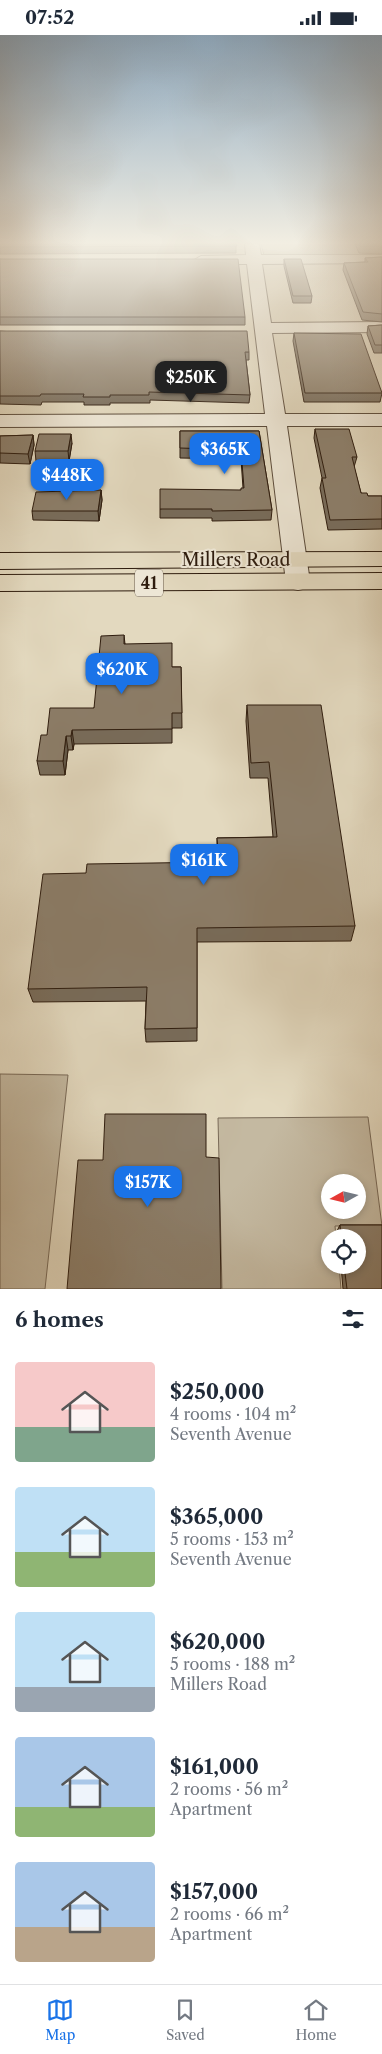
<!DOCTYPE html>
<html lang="en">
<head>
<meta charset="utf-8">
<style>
  body { margin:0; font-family:"Libre Caslon Text",serif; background:#f2f2f3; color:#1f2937; height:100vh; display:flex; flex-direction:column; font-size:19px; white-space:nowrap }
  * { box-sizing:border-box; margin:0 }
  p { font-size:16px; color:#747a83 }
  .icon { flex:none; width:28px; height:28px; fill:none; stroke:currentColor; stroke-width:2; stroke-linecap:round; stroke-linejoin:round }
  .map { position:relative; height:1254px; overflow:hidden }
  .drawer { display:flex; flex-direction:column; background:#fff; flex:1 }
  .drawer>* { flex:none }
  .needle { width:32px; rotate:262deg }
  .tools { position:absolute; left:321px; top:1139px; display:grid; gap:10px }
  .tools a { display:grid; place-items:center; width:45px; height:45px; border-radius:50%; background:#fff; box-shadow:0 2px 8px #0003; font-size:25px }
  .price { position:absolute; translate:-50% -42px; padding:0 11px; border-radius:10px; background:#1a73e8; color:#fff; font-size:16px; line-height:32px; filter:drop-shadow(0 1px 2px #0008) }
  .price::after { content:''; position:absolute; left:50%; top:30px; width:15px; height:11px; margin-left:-8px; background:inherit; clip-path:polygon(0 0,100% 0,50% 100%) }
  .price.current { background:#222; color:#fff }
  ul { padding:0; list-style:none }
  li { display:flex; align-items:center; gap:15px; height:125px; padding:0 15px }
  li span { display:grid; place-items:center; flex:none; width:140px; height:100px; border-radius:5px; color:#555 }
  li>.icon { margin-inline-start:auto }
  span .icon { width:60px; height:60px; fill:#fffc; stroke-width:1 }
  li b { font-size:21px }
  h2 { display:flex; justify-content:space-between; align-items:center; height:60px; padding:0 15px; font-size:21px }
  .status { display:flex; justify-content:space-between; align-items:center; height:35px; padding:0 25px; background:#fff; direction:ltr }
  .status svg { height:14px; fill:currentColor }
  .tab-bar { display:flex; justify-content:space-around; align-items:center; height:70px; border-top:1px solid #e0e1e3; background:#fff; font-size:14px; color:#747a83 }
  .tab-bar a { display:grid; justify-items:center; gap:2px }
  .tab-bar .current { color:#1a73e8 }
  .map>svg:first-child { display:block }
</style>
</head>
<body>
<div class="status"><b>07:52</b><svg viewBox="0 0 49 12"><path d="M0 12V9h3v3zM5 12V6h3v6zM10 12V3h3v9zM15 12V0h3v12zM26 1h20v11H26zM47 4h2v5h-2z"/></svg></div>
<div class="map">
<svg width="382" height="1254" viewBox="0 0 382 1254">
  <rect width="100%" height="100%" fill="#e3d9bf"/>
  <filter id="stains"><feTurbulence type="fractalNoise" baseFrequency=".004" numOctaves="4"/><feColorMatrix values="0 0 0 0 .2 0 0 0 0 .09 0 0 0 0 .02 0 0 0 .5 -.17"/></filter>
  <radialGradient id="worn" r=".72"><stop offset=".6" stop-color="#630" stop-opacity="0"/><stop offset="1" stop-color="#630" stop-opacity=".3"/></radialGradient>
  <g fill="#c4b9a1" stroke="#796a58" fill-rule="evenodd">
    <path d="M261,209H382V222H270L264,220Z"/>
    <path d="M0,1039L68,1040L45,1254H0Z"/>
    <path d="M368,1082L382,1191H335L336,1202H330V1230H339L341,1254H222L218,1083ZM330,1148H358V1175H330Z"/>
  </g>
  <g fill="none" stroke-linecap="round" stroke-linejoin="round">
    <g stroke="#5b4b3a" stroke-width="2">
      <path id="minor" d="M245,209H259L261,220H382V228L262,229L271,288L382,287V297L272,298L285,379H382V391H287L310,547L307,553L298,555L289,553L286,547L267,391L0,392V380L265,379L247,229H201L194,225L201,221L246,220Z"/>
    </g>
    <g stroke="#2e1c0e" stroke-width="2">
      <g id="major">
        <path d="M382,517V531L0,534V518Z"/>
        <path d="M382,538V554L0,556V540Z"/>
      </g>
    </g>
    <use href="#minor" fill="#ede6d5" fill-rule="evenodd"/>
    <use href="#major" fill="#e3d9bf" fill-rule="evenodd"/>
  </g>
  <g fill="#786c5b" stroke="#2e1c0e">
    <path d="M0,209H236V218L0,219Z"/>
    <path d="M355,209H382V219L359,218Z"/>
    <path d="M382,222V287L362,285L343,235L344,228L365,227V223Z"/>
    <path d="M0,224L245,282V290H0Z"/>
    <path d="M284,224L312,261L311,268H293L284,231Z"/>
    <path d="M382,290V318H374L367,299L368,291Z"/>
    <path d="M0,296L249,317V325H246L250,360L249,368L150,365V368H110V370H84V367H42L41,370L0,369Z"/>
    <path d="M294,298L382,358L380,367H304L293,306Z"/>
    <path d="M315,394L357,422L354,432L361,458L368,461H382V494L328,495L320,453L322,443L314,403Z"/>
    <path d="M180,396H259L272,475L271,485L212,486V483H160V474L241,455L243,453L241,424L180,423Z"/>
    <path d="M33,400L34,410L30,429L0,428V401Z"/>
    <path d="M72,408L69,426H36L35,416Z"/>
    <path d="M101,455L102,465L99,486L33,485L32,476Z"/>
    <path d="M124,600L125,609L172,632H181L182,693H172V708L74,709L73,715H68L65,740H40L37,726L47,700L94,673Z"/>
    <path d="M247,670L355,891L351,906L197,907V1006L146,1007L145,994L146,966L33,967L28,954L86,838L217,827V803L273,802L268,743H250L246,686Z"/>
    <path d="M340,1190H382V1254H343L341,1230H358V1202H338L337,1196Z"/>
  </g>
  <g fill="#62584a" stroke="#2e1c0e">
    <path d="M71,399L72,408L69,426L68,416Z"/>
    <path d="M33,400L34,410L30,429L28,419Z"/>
    <path d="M101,455L102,465L99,486L98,476Z"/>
    <path d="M72,695L74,709L73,715L71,701Z"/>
    <path d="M66,701L68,715L65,740L63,726Z"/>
  </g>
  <g fill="#8c7e6a" stroke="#2e1c0e">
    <path d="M0,209H236L237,211L0,212Z"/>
    <path d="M359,209H382V211H360Z"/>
    <path d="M382,222V279L363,277L344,228L368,227L365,223Z"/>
    <path d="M0,224H238L245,282H0Z"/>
    <path d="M284,224H301L312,261H293Z"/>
    <path d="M382,290V310H375L368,291Z"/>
    <path d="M0,296H247L249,317H245L250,360L149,357V360H110V362H83L84,359H41L40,361H0Z"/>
    <path d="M294,298L361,299L382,358H305Z"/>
    <path d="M315,394H349L357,422H352L361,458H367L368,461H382V484L330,485L322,443H326Z"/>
    <path d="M180,396H259L272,475L212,476V474H160V454L241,455V453H244L241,415L180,413Z"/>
    <path d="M39,399H71L68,416H35Z"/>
    <path d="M33,400L28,419L0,418V401Z"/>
    <path d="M101,455L98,476H32L36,457Z"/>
    <path d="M124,600V609L172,608V632H181L182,678H172V694L72,695L71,701H66L63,726H37L41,700H47L50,673H94L101,601Z"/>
    <path d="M247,670H321L355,891L197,893V993L145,994L147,952L28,954L43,839L86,838L87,829L219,827L217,803L277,802L269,727L251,728Z"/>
    <path d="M105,1079H206V1122L219,1123L221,1254H67L78,1125H103Z"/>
    <path d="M340,1190H382V1254H347L344,1230H358V1202H341Z"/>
  </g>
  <linearGradient id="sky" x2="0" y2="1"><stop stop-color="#8da9c0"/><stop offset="0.54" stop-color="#f2eee2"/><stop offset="1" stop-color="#f2eee2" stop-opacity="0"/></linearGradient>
  <rect width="382" height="385" fill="url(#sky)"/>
  <g text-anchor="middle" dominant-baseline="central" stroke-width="4" stroke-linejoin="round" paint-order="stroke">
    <rect fill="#ede6d5" stroke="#67594a" stroke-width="1" x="135" y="534.5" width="28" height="27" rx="4"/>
    <g font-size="16" font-weight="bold" fill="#2e1c0e">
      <text x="149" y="548">41</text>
    </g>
    <g font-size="18" fill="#2e1c0e" stroke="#ede6d5">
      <text x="236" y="525">Millers Road</text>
    </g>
  </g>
  <rect width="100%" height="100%" filter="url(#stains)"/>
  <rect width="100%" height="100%" fill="url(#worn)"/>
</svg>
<div class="tools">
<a><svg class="needle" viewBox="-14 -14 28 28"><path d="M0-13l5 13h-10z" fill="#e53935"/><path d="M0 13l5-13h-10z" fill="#747a83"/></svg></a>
<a><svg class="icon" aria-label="locate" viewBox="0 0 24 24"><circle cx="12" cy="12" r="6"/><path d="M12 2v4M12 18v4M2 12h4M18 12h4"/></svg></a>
</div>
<b class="price current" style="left:191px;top:368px">$250K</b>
<b class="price" style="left:225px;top:440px">$365K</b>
<b class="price" style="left:67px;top:466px">$448K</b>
<b class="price" style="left:122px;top:660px">$620K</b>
<b class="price" style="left:204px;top:851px">$161K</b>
<b class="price" style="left:148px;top:1173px">$157K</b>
</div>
<section class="drawer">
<h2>6 homes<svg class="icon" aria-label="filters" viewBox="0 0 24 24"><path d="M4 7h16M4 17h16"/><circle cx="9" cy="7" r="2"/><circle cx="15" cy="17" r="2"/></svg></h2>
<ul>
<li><span style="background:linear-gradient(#f6c9c9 65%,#7fa58c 0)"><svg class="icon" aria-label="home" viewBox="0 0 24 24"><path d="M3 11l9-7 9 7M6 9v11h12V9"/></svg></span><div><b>$250,000</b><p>4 rooms · 104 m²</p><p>Seventh Avenue</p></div></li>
<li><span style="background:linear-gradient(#bfe0f5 65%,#8fb573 0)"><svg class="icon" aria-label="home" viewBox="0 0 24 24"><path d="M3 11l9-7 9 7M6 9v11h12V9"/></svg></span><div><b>$365,000</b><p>5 rooms · 153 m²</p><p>Seventh Avenue</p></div></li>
<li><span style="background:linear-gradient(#bfe0f5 75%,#9aa5b1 0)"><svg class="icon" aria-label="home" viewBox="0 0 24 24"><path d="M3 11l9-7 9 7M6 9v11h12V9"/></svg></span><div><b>$620,000</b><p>5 rooms · 188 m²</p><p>Millers Road</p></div></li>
<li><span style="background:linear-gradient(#a9c7e8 70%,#8fb573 0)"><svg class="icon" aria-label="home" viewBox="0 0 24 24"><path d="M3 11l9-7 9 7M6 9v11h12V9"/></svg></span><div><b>$161,000</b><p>2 rooms · 56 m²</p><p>Apartment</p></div></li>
<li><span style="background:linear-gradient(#a9c7e8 65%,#b9a48a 0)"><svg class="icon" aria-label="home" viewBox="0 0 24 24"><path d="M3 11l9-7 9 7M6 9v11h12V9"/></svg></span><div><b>$157,000</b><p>2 rooms · 66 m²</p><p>Apartment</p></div></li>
</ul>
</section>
<nav class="tab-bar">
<a class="current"><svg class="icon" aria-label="map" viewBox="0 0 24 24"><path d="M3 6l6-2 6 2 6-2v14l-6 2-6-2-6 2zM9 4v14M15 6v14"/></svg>Map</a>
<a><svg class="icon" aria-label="saved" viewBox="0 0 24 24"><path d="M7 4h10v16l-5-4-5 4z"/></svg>Saved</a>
<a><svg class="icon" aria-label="home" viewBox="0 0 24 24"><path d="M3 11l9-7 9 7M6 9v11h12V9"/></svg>Home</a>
</nav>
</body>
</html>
